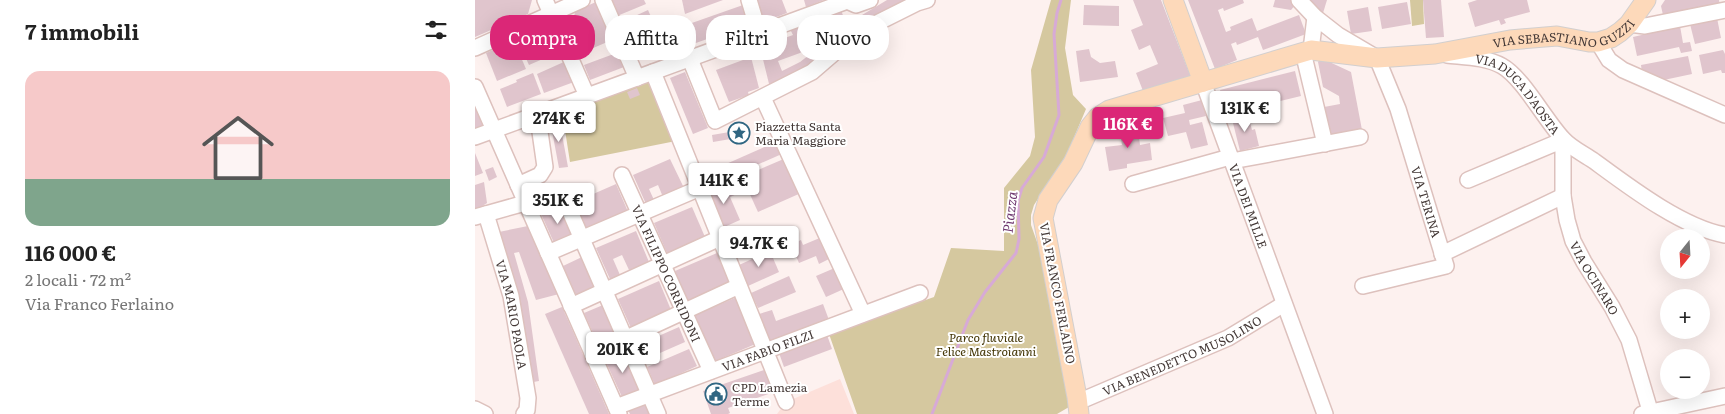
<!DOCTYPE html>
<html lang="it">
<head>
<meta charset="utf-8">
<style>
  body { margin:0; font-family:Literata,serif; background:#f6f6f6; color:#222; height:100vh; display:flex; flex-direction:column; font-size:19px; white-space:nowrap }
  * { box-sizing:border-box; margin:0 }
  p { font-size:16px; color:#767676 }
  .icon { flex:none; width:28px; height:28px; fill:none; stroke:currentColor; stroke-width:2; stroke-linecap:round; stroke-linejoin:round }
  .map { position:relative; flex:1; overflow:hidden }
  .side { display:flex; flex-direction:column; background:#fff; width:475px }
  .side>* { flex:none }
  .hud { position:absolute; left:15px; top:15px; width:475px; height:45px; display:flex; gap:10px }
  .needle { width:32px; rotate:198deg }
  .tools { position:absolute; left:1185px; top:229px; display:grid; gap:10px }
  .tools a { display:grid; place-items:center; width:50px; height:50px; border-radius:50%; background:#fff; box-shadow:0 5px 20px #0002; font-size:25px }
  .price { position:absolute; translate:-50% -42px; padding:0 11px; border-radius:5px; background:#fff; color:#222; font-size:16px; line-height:32px; filter:drop-shadow(0 1px 2px #0008) }
  .price::after { content:''; position:absolute; left:50%; top:30px; width:15px; height:11px; margin-left:-8px; background:inherit; clip-path:polygon(0 0,100% 0,50% 100%) }
  .price.current { background:#db2777; color:#fff }
  ul { padding:0; list-style:none }
  li { display:grid; align-content:center; gap:10px; height:265px; padding:0 25px }
  li+li { border-top:1px solid #e0e0e0 }
  li span { display:grid; place-items:center; height:155px; border-radius:15px; color:#555 }
  li>.icon { margin-inline-start:auto }
  span .icon { width:90px; height:90px; fill:#fffc; stroke-width:1 }
  li b { font-size:21px }
  h2 { display:flex; justify-content:space-between; align-items:center; height:60px; padding:0 25px; font-size:21px }
  .pill { padding:0 18px; border-radius:20px; background:#fff; box-shadow:0 5px 20px #0002; font-size:18px; line-height:45px }
  .pill.current { background:#db2777; color:#fff }
  main { display:flex; flex:1; min-height:0 }
  .map>svg:first-child { display:block }
</style>
</head>
<body>
<main>
<section class="side">
<h2>7 immobili<svg class="icon" aria-label="filters" viewBox="0 0 24 24"><path d="M4 7h16M4 17h16"/><circle cx="9" cy="7" r="2"/><circle cx="15" cy="17" r="2"/></svg></h2>
<ul>
<li><span style="background:linear-gradient(#f6c9c9 70%,#7fa58c 0)"><svg class="icon" aria-label="home" viewBox="0 0 24 24"><path d="M3 11l9-7 9 7M6 9v11h12V9"/></svg></span><div><b>116 000 €</b><p>2 locali · 72 m²</p><p>Via Franco Ferlaino</p></div></li>
</ul>
</section>
<div class="map">
<svg width="1250" height="414" viewBox="0 0 1250 414">
  <rect width="100%" height="100%" fill="#fdf1ef"/>
  <path fill="#fde0da" d="M365,379L379,414H302L311,402Z"/>
  <g fill="#d5c89f">
    <path d="M576,0H596L590,48L598,95L611,109L592,154L559,205L556,215V225L567,256L594,407L582,414H382L354,334L459,297L476,248L529,251V188L555,156L560,137L556,70Z"/>
    <path d="M935,0H948L949,24L937,26Z"/>
    <path d="M180,76L206,140L95,162L87,111Z"/>
  </g>
  <g fill="none" stroke-linecap="round" stroke-linejoin="round">
    <path stroke="#d7aad6" stroke-width="3" d="M457,414L493,320L510,292L541,253L544,239L543,201L547,188L569,157L584,115L579,34L582,13L586,0"/>
  </g>
  <g fill="#e0c5cd">
    <path d="M0,0H57L53,14L0,37Z"/>
    <path d="M135,0H169L171,4L142,16Z"/>
    <path d="M207,0H248L210,14Z"/>
    <path d="M280,0H307L312,13L288,22Z"/>
    <path d="M329,0H349L331,7Z"/>
    <path d="M412,0H444L295,88L285,47L318,35L315,29L339,20L348,35L325,53L303,61L307,71L325,62L382,18Z"/>
    <path d="M658,0H686L716,78L670,96L661,73L683,64L675,45L664,50L656,30L668,25Z"/>
    <path d="M713,0H768L769,3L749,11L748,8L743,10L751,32L756,30L755,27L777,18L782,31L824,15L831,34L788,50L783,37L762,45L761,42L756,44L762,60L740,69Z"/>
    <path d="M800,0H819L822,3L816,10L798,7Z"/>
    <path d="M834,0H852L848,13L840,6Z"/>
    <path d="M948,0H966L969,37L951,38Z"/>
    <path d="M1002,0H1052L1055,12L1029,19L1031,23L1026,25L1024,20L1000,27L993,3Z"/>
    <path d="M1190,0H1244L1245,5L1228,9L1227,6L1188,15L1186,6Z"/>
    <path d="M121,2L137,40L104,54L93,29L99,18L100,11Z"/>
    <path d="M932,2L936,24L907,29L903,7Z"/>
    <path d="M268,5L275,24L218,44L214,24Z"/>
    <path d="M609,5L644,6V26L608,25Z"/>
    <path d="M893,7L897,31L876,34L872,11Z"/>
    <path d="M173,10L181,28L155,40L147,22Z"/>
    <path d="M366,10L370,21L354,30L348,17Z"/>
    <path d="M1242,18L1246,38L1220,44L1215,24Z"/>
    <path d="M1205,26L1208,43L1215,42L1217,51L1206,53L1204,47L1162,56L1158,37Z"/>
    <path d="M62,30L72,35L77,36L84,52L54,65L42,39Z"/>
    <path d="M183,32L190,48L164,60L157,44Z"/>
    <path d="M39,41L51,69L22,81L11,53Z"/>
    <path d="M614,49L616,57L625,63L640,61L643,77L605,82L601,51Z"/>
    <path d="M1248,50L1250,54V73H1247L1246,70L1228,74L1224,55Z"/>
    <path d="M144,52L149,67L115,80L109,65Z"/>
    <path d="M1213,56L1217,74L1184,81L1175,78L1174,72L1167,73L1166,65Z"/>
    <path d="M276,57L284,88L273,92L274,95L254,102L241,70Z"/>
    <path d="M846,58L876,72L887,130L855,136L849,107L865,104L864,96L848,87L843,62Z"/>
    <path d="M91,61L99,82L69,93L62,74Z"/>
    <path d="M820,71L826,96L773,109L772,103L750,108L745,90Z"/>
    <path d="M210,72L233,128L218,134L195,78Z"/>
    <path d="M58,73L66,94L32,107L25,89L42,82L41,80Z"/>
    <path d="M162,88L165,95L155,99L152,92Z"/>
    <path d="M727,100L731,116L714,120L715,125L727,122L733,145L716,149L711,132L693,136L688,118L710,113L708,105Z"/>
    <path d="M0,106L9,128L0,131Z"/>
    <path d="M773,115L777,130L780,129L784,146L765,151L757,119Z"/>
    <path d="M84,118L93,167L84,168L75,120Z"/>
    <path d="M662,123L665,145L675,143L677,160L652,164V168L634,171L630,147L647,145L644,126Z"/>
    <path d="M272,129L273,136L238,142L237,135Z"/>
    <path d="M303,141L309,153L229,188L224,176Z"/>
    <path d="M0,153L8,173L0,176Z"/>
    <path d="M311,158L326,193L283,212L267,177Z"/>
    <path d="M195,159L209,188L188,197L183,185L174,189L179,200L171,204L158,175Z"/>
    <path d="M18,167L22,177L14,181L10,170Z"/>
    <path d="M9,182L12,203L0,211V185Z"/>
    <path d="M257,182L262,194L255,197L265,220L247,228L232,193Z"/>
    <path d="M141,184L154,214L113,232L100,202Z"/>
    <path d="M85,205L99,237L80,245L66,214Z"/>
    <path d="M217,207L230,237L192,253L179,223Z"/>
    <path d="M53,226L84,294L61,300L44,252L39,253L53,302L64,381L53,383L19,233Z"/>
    <path d="M275,228L278,236L282,234L288,246L260,258L251,239Z"/>
    <path d="M161,231L174,262L154,270L147,255L138,259L145,275L135,279L121,248Z"/>
    <path d="M347,237L356,258L344,264L341,256L324,263L316,245L326,240L328,245Z"/>
    <path d="M295,251L304,272L273,286L264,265Z"/>
    <path d="M242,253L255,284L213,302L200,271Z"/>
    <path d="M107,257L119,287L101,295L88,266Z"/>
    <path d="M362,267L371,288L351,297L341,276Z"/>
    <path d="M314,276L321,292L283,308L276,293Z"/>
    <path d="M184,281L196,310L156,328L143,299Z"/>
    <path d="M262,297L283,343L238,362L218,316Z"/>
    <path d="M348,304L354,320L295,342L284,314L297,310L301,321Z"/>
    <path d="M128,305L141,335L123,344L109,313Z"/>
    <path d="M87,307L96,327L134,414H114L70,314Z"/>
    <path d="M204,327L210,342L169,360L163,345Z"/>
    <path d="M352,335L357,349L309,367L304,353Z"/>
    <path d="M214,349L222,366L180,385L172,367Z"/>
    <path d="M150,351L167,388L147,397L130,360Z"/>
    <path d="M292,369L299,392L253,408L255,413L253,414H236L228,391Z"/>
    <path d="M173,401L178,414H155L153,410Z"/>
  </g>
  <g fill="none" stroke-linecap="round" stroke-linejoin="round">
    <g stroke="#ddc1bd" stroke-width="18">
      <g id="minor">
        <path d="M70,0L112,96"/>
        <path d="M128,0L162,78"/>
        <path d="M274,0L284,33"/>
        <path id="s1" d="M824,0L840,17L863,35L902,58L923,109L971,266L888,286"/>
        <path d="M372,1L381,5L395,0"/>
        <path d="M1154,24L1170,26L1250,10"/>
        <path d="M1123,42L1134,60L1148,70L1250,115"/>
        <path d="M0,48L107,0"/>
        <path d="M836,50L840,17"/>
        <path d="M828,52L850,144"/>
        <path id="s2" d="M972,55C990,57 1011,57 1027,66C1048,78 1070,120 1088,139C1096,148 1109,154 1119,161C1153,186 1208,228 1250,235"/>
        <path d="M215,59L240,121L337,72L366,47L398,25L442,3L452,0"/>
        <path d="M178,72L311,402"/>
        <path id="s3" d="M728,82L850,414"/>
        <path d="M0,87L144,414"/>
        <path d="M288,98L388,314"/>
        <path d="M0,137L375,0"/>
        <path d="M757,161L885,137"/>
        <path id="s4" d="M147,175L236,371"/>
        <path id="s5" d="M993,180L1088,140V196L1092,220L1098,241L1109,262L1137,307L1154,340L1176,414"/>
        <path d="M658,184L755,157"/>
        <path d="M43,185L65,175L70,167L64,125L60,116"/>
        <path d="M90,200L183,414"/>
        <path id="s6" d="M11,214L36,296L53,398L52,410L49,414"/>
        <path d="M0,217L50,203"/>
        <path d="M73,253L225,188"/>
        <path d="M967,254L1088,196"/>
        <path d="M96,306L245,238"/>
        <path d="M117,354L264,286"/>
        <path id="s7" d="M603,402L753,338L809,304"/>
        <path id="s8" d="M141,407L445,293"/>
        <path d="M0,409L10,414"/>
        <path d="M1167,414L1250,396"/>
      </g>
    </g>
    <g stroke="#d2cfcf" stroke-width="21">
      <g id="major">
        <path d="M698,0L728,82"/>
        <path id="s9" d="M604,414L602,397L568,218L573,200L598,163L615,127L623,117L634,110L836,50L902,58L960,54L1035,40L1082,36L1114,42H1123L1136,38L1145,32L1154,24L1171,0"/>
      </g>
    </g>
    <use href="#minor" stroke="#fff" stroke-width="15"/>
    <use href="#major" stroke="#fdd9ba" stroke-width="19"/>
  </g>
  <defs>
    <g id="sight-ring" transform="scale(1.125)"><circle r="9.5" fill="#fff" stroke="#306682" stroke-width="1.5"/><path d="M0-6L1.8-2.2L6-1.7L2.9 1.2L3.7 5.4L0 3.3L-3.7 5.4L-2.9 1.2L-6-1.7L-1.8-2.2Z" fill="#306682"/></g>
    <g id="civic-ring" transform="scale(1.125)"><circle r="9.5" fill="#fff" stroke="#306682" stroke-width="1.5"/><path d="M-.6-6.5H3V-4.5H.6V-3L4-1V1h2V6H-6V1h2V-1L-.6-3ZM-1.2 2.5V6h2.4V2.5Z" fill="#306682"/></g>
  </defs>
  <g fill-rule="evenodd">
    <use href="#sight-ring" x="264" y="133"/>
    <use href="#civic-ring" x="241" y="394"/>
  </g>
  <g text-anchor="middle" dominant-baseline="central" stroke-width="4" stroke-linejoin="round" paint-order="stroke">
    <g font-size="12" fill="#433836" stroke="#fff">
      <text stroke="none"><textPath href="#s9" startOffset="796">VIA SEBASTIANO GUZZI</textPath></text>
      <text stroke="none"><textPath href="#s2" startOffset="86">VIA DUCA D'AOSTA</textPath></text>
      <text stroke="none"><textPath href="#s1" startOffset="250">VIA TERINA</textPath></text>
      <text stroke="none"><textPath href="#s3" startOffset="132">VIA DEI MILLE</textPath></text>
      <text stroke="none"><textPath href="#s4" startOffset="108">VIA FILIPPO CORRIDONI</textPath></text>
      <text stroke="none"><textPath href="#s5" startOffset="248">VIA OCINARO</textPath></text>
      <text transform="translate(583 293) rotate(79)">VIA FRANCO FERLAINO</text>
      <text stroke="none"><textPath href="#s6" startOffset="104">VIA MARIO PAOLA</textPath></text>
      <text stroke="none"><textPath href="#s8" startOffset="162">VIA FABIO FILZI</textPath></text>
      <text stroke="none"><textPath href="#s7" startOffset="114">VIA BENEDETTO MUSOLINO</textPath></text>
    </g>
    <g font-size="12" fill="#433836" stroke="#fff" text-anchor="start">
      <text x="280" y="126">Piazzetta Santa<tspan x="280" dy="14">Maria Maggiore</tspan></text>
      <text x="257" y="387">CPD Lamezia<tspan x="257" dy="14">Terme</tspan></text>
    </g>
    <g font-size="12" font-style="italic" fill="#413302" stroke="#fff">
      <text x="511" y="337">Parco fluviale<tspan x="511" dy="14">Felice Mastroianni</tspan></text>
    </g>
    <g font-size="14" font-style="italic" fill="#6f3870" stroke="#fff">
      <text transform="translate(534 212) rotate(-83)">Piazza</text>
    </g>
  </g>
</svg>
<div class="tools">
<a><svg class="needle" viewBox="-14 -14 28 28"><path d="M0-13l5 13h-10z" fill="#e53935"/><path d="M0 13l5-13h-10z" fill="#767676"/></svg></a>
<a>+</a>
<a>−</a>
</div>
<b class="price" style="left:770px;top:133px">131K €</b>
<b class="price" style="left:84px;top:143px">274K €</b>
<b class="price current" style="left:653px;top:149px">116K €</b>
<b class="price" style="left:249px;top:205px">141K €</b>
<b class="price" style="left:83px;top:225px">351K €</b>
<b class="price" style="left:284px;top:268px">94.7K €</b>
<b class="price" style="left:148px;top:374px">201K €</b>
<div class="hud">
<a class="pill current">Compra</a>
<a class="pill">Affitta</a>
<a class="pill">Filtri</a>
<a class="pill">Nuovo</a>
</div>
</div>
</main>
</body>
</html>
